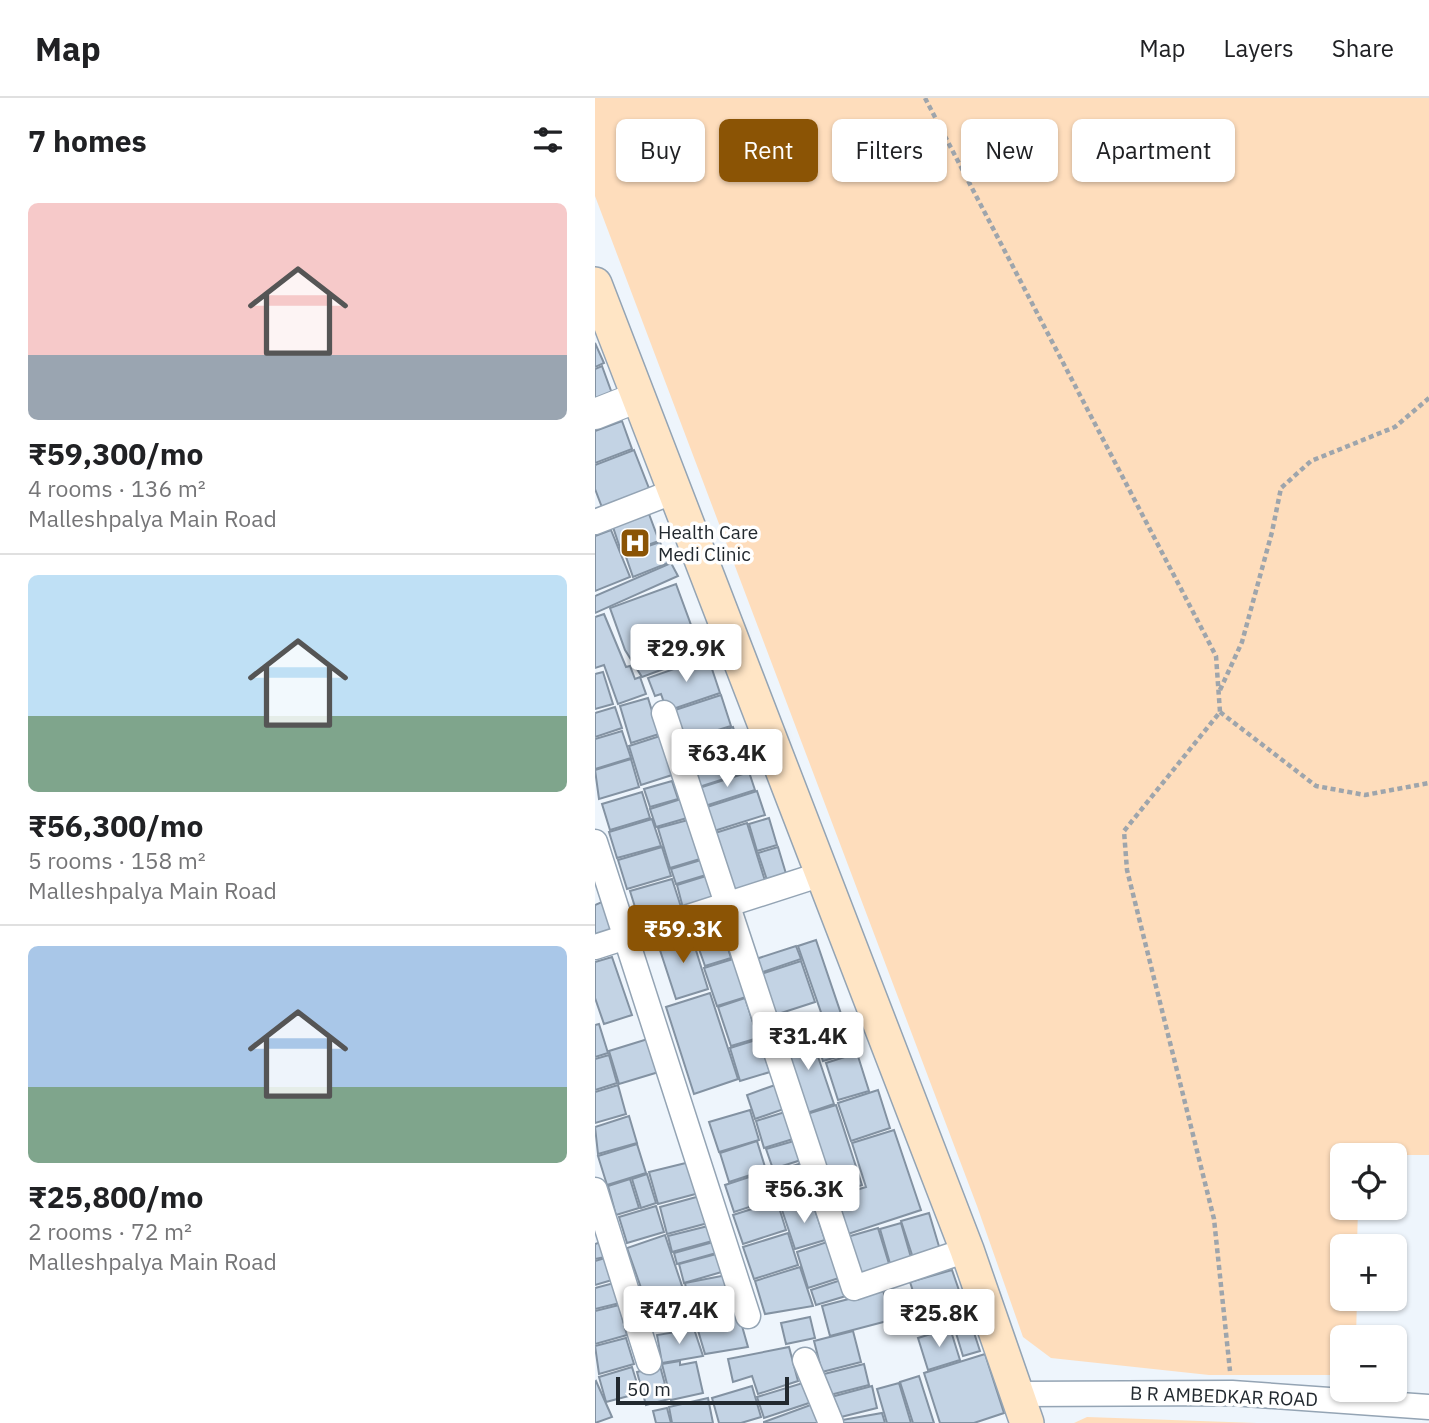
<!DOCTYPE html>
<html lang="en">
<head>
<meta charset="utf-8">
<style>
  body { margin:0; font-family:"IBM Plex Sans",sans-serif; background:#f2f2f2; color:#202124; height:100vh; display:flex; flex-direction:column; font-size:26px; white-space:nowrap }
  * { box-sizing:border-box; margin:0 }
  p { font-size:23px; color:#757577 }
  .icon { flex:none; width:38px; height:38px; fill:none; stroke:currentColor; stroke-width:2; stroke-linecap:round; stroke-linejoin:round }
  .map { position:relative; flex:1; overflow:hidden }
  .drawer { display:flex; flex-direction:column; background:#fff; width:595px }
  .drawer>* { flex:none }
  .top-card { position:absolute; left:21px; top:21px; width:665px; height:63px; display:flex; gap:14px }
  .controls { position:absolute; left:735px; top:1045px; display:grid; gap:14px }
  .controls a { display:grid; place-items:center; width:77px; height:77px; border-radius:10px; background:#fff; box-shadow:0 2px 5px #0004; font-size:35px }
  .scale { position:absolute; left:21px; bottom:18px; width:173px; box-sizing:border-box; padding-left:7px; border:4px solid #22292f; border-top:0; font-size:19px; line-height:24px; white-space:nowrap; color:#22292f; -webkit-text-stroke:5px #fff; paint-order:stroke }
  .price { position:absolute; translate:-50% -60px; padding:0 16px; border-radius:7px; background:#fff; color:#222; font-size:23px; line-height:46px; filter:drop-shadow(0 2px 4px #0008) }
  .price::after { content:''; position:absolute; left:50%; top:42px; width:21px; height:16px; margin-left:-10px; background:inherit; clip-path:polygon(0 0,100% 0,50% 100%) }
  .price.selected { background:#8b5405; color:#fff }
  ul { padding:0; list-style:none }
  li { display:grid; align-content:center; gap:14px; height:371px; padding:0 28px }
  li+li { border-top:2px solid #e0e0e0 }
  li span { display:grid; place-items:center; height:217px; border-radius:10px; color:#555 }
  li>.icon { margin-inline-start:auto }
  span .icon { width:126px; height:126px; fill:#fffc; stroke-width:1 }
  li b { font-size:30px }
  h2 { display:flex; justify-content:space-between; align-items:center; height:84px; padding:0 28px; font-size:30px }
  .tag { padding:0 24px; border-radius:10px; background:#fff; box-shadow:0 2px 5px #0004; font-size:24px; line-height:63px }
  .tag.selected { background:#8b5405; color:#fff }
  header { display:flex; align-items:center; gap:42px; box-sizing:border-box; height:98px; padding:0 35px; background:#fff; border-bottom:2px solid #e0e0e0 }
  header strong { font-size:33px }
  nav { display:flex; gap:38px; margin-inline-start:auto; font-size:24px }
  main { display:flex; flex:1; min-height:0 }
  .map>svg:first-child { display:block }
</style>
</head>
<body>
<header>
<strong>Map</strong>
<nav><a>Map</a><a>Layers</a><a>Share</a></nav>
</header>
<main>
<section class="drawer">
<h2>7 homes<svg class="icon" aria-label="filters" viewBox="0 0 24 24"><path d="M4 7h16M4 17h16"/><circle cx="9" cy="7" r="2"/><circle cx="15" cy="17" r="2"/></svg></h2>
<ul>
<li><span style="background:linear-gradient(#f6c9c9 70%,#9aa5b1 0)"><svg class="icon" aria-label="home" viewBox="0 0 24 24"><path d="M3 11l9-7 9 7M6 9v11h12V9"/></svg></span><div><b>₹59,300/mo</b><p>4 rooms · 136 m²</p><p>Malleshpalya Main Road</p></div></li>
<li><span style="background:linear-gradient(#bfe0f5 65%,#7fa58c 0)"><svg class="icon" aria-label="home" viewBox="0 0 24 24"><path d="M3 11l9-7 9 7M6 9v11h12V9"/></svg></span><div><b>₹56,300/mo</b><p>5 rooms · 158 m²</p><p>Malleshpalya Main Road</p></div></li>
<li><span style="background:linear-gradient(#a9c7e8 65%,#7fa58c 0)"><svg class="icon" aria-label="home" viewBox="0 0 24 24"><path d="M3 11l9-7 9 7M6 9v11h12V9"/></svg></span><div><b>₹25,800/mo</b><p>2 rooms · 72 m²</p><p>Malleshpalya Main Road</p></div></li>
</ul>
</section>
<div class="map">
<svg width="834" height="1325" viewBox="0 0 834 1325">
  <rect width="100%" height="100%" fill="#eef5fc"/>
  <g fill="#feddbc">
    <path d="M0,0H834V1057H747V1110H763L762,1148H747V1200L762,1201L761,1239H747V1277H614L456,1260L428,1239L382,1108L0,98Z"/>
    <path d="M492,1319L662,1325H479Z"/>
  </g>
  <g fill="#c3d3e4" stroke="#8392a2" stroke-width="2">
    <path d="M0,245L9,265L0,269Z"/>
    <path d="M7,268L19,301L0,308V271Z"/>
    <path d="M27,323L37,351L0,365V333Z"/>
    <path d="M39,352L55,393L8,412L0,391V367Z"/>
    <path d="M54,416L64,443L27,456L18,429Z"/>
    <path d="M16,432L35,479L0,493V438Z"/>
    <path d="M65,444L73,465L38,479L30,456Z"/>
    <path d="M76,465L83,478L0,515V498Z"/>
    <path d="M81,486L107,557L47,579L30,552L15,510Z"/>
    <path d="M9,516L31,569L35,568L40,581L45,579L51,596L23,606L9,567L0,570V519Z"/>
    <path d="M113,559L125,595L72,613L66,596L60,598L53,580Z"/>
    <path d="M8,574L18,606L0,611V576Z"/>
    <path d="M126,597L136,628L87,643L77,613Z"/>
    <path d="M53,600L64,636L36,645L25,608Z"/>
    <path d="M20,609L27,630L0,639V615Z"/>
    <path d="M138,629L146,653L96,669L89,645Z"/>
    <path d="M27,633L36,660L0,671V641Z"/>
    <path d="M65,638L77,677L46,687L34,648Z"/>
    <path d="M147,654L154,673L104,689L98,671Z"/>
    <path d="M36,661L44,689L4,701L0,672Z"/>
    <path d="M154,674L160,692L110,708L104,690Z"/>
    <path d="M77,683L83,701L55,709L49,691Z"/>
    <path d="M162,693L170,717L119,733L112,709Z"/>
    <path d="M47,694L55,720L15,732L7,706Z"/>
    <path d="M86,701L92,720L61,729L55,711Z"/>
    <path d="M174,720L182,747L162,753L154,726Z"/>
    <path d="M57,721L66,748L22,760L14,734Z"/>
    <path d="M93,722L105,761L75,770L63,730Z"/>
    <path d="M152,725L171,786L139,796L120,735Z"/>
    <path d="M67,749L76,778L32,791L23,762Z"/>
    <path d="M183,749L192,779L173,785L163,755Z"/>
    <path d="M106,762L111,777L81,786L76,771Z"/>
    <path d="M111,778L118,801L88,810L82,787Z"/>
    <path d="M77,781L86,809L44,822L35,793Z"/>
    <path d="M9,803L19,832L0,839V807Z"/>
    <path d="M124,822L136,860L110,868L97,831Z"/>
    <path d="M95,833L113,891L81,901L62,843Z"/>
    <path d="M221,842L259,954L228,963L216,927L229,923L203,848Z"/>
    <path d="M201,848L206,861L165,875L161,861Z"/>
    <path d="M17,859L37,917L9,926L0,900V864Z"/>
    <path d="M138,861L151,899L122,908L109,870Z"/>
    <path d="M206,863L220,904L180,917L166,876Z"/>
    <path d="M115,895L143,981L99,996L71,909Z"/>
    <path d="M150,900L163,940L136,948L123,909Z"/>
    <path d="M4,926L13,955L0,959V927Z"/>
    <path d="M214,932L239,1006L212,1015L188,941Z"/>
    <path d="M56,940L67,973L24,986L14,953Z"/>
    <path d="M164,941L175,974L145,983L135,950Z"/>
    <path d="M262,955L274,993L243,1002L231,965Z"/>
    <path d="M14,957L22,985L0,992V961Z"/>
    <path d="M23,987L31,1016L0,1025V994Z"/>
    <path d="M180,987L189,1011L160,1021L152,997Z"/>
    <path d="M283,992L295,1030L256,1043L243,1005Z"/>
    <path d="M241,1007L267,1087L239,1096L212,1016Z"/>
    <path d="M155,1012L164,1042L124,1054L114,1024Z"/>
    <path d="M190,1014L198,1041L169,1050L161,1023Z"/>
    <path d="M34,1018L42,1045L3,1056L0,1029Z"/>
    <path d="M299,1032L326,1112L253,1136L241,1098L271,1089L257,1045Z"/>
    <path d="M162,1043L171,1072L134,1084L125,1055Z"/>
    <path d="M199,1043L206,1062L178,1071L171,1051Z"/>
    <path d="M42,1046L51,1075L12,1087L3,1058Z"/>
    <path d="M99,1063L108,1094L63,1106L54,1074Z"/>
    <path d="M207,1065L219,1101L187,1111L176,1075Z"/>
    <path d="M173,1073L182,1100L139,1114L130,1087Z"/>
    <path d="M52,1076L61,1105L46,1110L37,1081Z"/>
    <path d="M35,1081L44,1110L21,1117L13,1088Z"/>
    <path d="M105,1098L113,1125L72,1136L65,1109Z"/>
    <path d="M182,1103L191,1132L148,1146L138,1117Z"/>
    <path d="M217,1103L230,1142L200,1151L187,1112Z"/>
    <path d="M61,1108L69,1134L32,1145L24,1119Z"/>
    <path d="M334,1115L346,1155L319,1163L306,1123Z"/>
    <path d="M306,1125L317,1163L296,1169L285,1131Z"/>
    <path d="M117,1127L121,1142L77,1154L73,1138Z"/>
    <path d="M283,1130L295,1169L264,1178L252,1139Z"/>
    <path d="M193,1135L203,1167L159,1181L148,1149Z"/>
    <path d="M70,1137L88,1191L51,1204L32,1150Z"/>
    <path d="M122,1143L125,1154L82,1166L79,1155Z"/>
    <path d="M6,1144L10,1159L0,1161V1146Z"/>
    <path d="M232,1144L244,1180L213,1190L202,1154Z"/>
    <path d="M125,1155L130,1173L89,1185L84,1166Z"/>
    <path d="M10,1160L17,1182L0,1187V1163Z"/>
    <path d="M205,1169L218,1208L170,1216L160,1183Z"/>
    <path d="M357,1172L368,1204L325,1215L315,1184Z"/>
    <path d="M132,1177L135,1192L93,1200L90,1185Z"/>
    <path d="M246,1182L251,1198L221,1207L216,1192Z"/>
    <path d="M19,1185L25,1205L0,1211V1190Z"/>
    <path d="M288,1192L296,1222L235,1238L227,1208Z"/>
    <path d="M137,1193L153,1249L110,1256L94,1202Z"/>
    <path d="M89,1195L100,1228L59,1233L50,1207Z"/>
    <path d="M369,1204L385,1253L368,1258L353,1209Z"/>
    <path d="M24,1207L32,1237L0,1246V1213Z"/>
    <path d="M348,1211L351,1222L317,1233L312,1220Z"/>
    <path d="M215,1219L220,1240L191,1246L186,1225Z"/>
    <path d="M355,1230L365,1262L333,1272L323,1240Z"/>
    <path d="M99,1231L108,1258L67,1265L62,1237Z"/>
    <path d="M258,1233L266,1264L227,1274L219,1243Z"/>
    <path d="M31,1240L39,1266L4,1276L0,1248Z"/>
    <path d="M194,1249L203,1283L163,1296L157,1278L138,1284L133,1261Z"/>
    <path d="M390,1256L409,1315L379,1325H345L329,1275Z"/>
    <path d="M85,1263V1267L101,1264L108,1295L76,1302L67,1266Z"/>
    <path d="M269,1266L274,1287L235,1297L229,1276Z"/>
    <path d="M65,1268L74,1301L51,1307L42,1274Z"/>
    <path d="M37,1269L45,1295L11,1304L4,1279Z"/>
    <path d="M324,1278L339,1325H318L305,1284Z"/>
    <path d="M1,1283L17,1319L0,1325V1284Z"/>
    <path d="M211,1284L217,1304L169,1320L162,1299Z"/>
    <path d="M304,1285L316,1325H292L282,1291Z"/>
    <path d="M157,1288L166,1319L146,1325H124L117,1300Z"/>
    <path d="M277,1288L282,1310L242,1320L236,1299Z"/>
    <path d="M113,1300L118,1325H77L74,1309Z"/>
    <path d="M221,1305L228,1325H169V1324Z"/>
    <path d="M72,1310L76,1325H61L58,1313Z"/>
    <path d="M287,1315L290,1325H247V1322Z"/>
  </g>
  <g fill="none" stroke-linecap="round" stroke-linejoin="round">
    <g stroke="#94a4b4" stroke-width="27">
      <g id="minor">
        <path d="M0,424L80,393"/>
        <path d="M69,615L259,1190L372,1152"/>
        <path d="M0,744L153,1218"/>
        <path d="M0,849L227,776"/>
        <path d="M0,1092L54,1264"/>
        <path d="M210,1262L236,1325"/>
        <path d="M424,1296L637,1295L834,1309"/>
      </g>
    </g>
    <g stroke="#94a4b4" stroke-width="32">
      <path id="tertiary" d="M0,316L43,299"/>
    </g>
    <g stroke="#94a4b4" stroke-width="36">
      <path id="secondary" d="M0,186L372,1152L432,1325"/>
    </g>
    <g stroke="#9ea5ac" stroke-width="4.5" stroke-dasharray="5 3.5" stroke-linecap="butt">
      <path d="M330,0L621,558L625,614L529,733L532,772L619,1121L635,1273"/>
      <path d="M625,592L647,544L677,434L686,390L716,363L800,329L834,300"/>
      <path d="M625,614L721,688L770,697L834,685"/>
    </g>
    <use href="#minor" stroke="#fff" stroke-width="24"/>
    <use href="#tertiary" stroke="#fff" stroke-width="30"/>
    <use href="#secondary" stroke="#ffe5c5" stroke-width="33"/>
  </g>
  <defs>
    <g id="hospital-square" transform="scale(1.575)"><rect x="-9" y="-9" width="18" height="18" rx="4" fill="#8b5405" stroke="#fff"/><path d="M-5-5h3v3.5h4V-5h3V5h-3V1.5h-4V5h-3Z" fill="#fff"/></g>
  </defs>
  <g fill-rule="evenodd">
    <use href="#hospital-square" x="40" y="445"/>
  </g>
  <g text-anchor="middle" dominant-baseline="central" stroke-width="7" stroke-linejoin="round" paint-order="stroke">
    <g font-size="19" fill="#22292f" stroke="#fff" text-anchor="start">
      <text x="63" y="434">Health Care<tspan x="63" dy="22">Medi Clinic</tspan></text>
    </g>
    <g font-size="19" fill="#22292f" stroke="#fff">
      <text transform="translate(629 1298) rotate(2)">B R AMBEDKAR ROAD</text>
    </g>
  </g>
</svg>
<div class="controls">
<a><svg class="icon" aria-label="locate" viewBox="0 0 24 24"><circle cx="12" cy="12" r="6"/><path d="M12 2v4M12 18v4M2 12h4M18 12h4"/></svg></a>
<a>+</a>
<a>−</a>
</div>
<div class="scale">50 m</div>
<b class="price" style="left:91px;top:586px">₹29.9K</b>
<b class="price" style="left:132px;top:691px">₹63.4K</b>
<b class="price selected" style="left:88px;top:867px">₹59.3K</b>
<b class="price" style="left:213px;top:974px">₹31.4K</b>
<b class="price" style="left:209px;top:1127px">₹56.3K</b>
<b class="price" style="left:84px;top:1248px">₹47.4K</b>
<b class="price" style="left:344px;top:1251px">₹25.8K</b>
<div class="top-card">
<a class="tag">Buy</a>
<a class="tag selected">Rent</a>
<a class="tag">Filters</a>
<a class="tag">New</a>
<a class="tag">Apartment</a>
</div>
</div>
</main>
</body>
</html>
